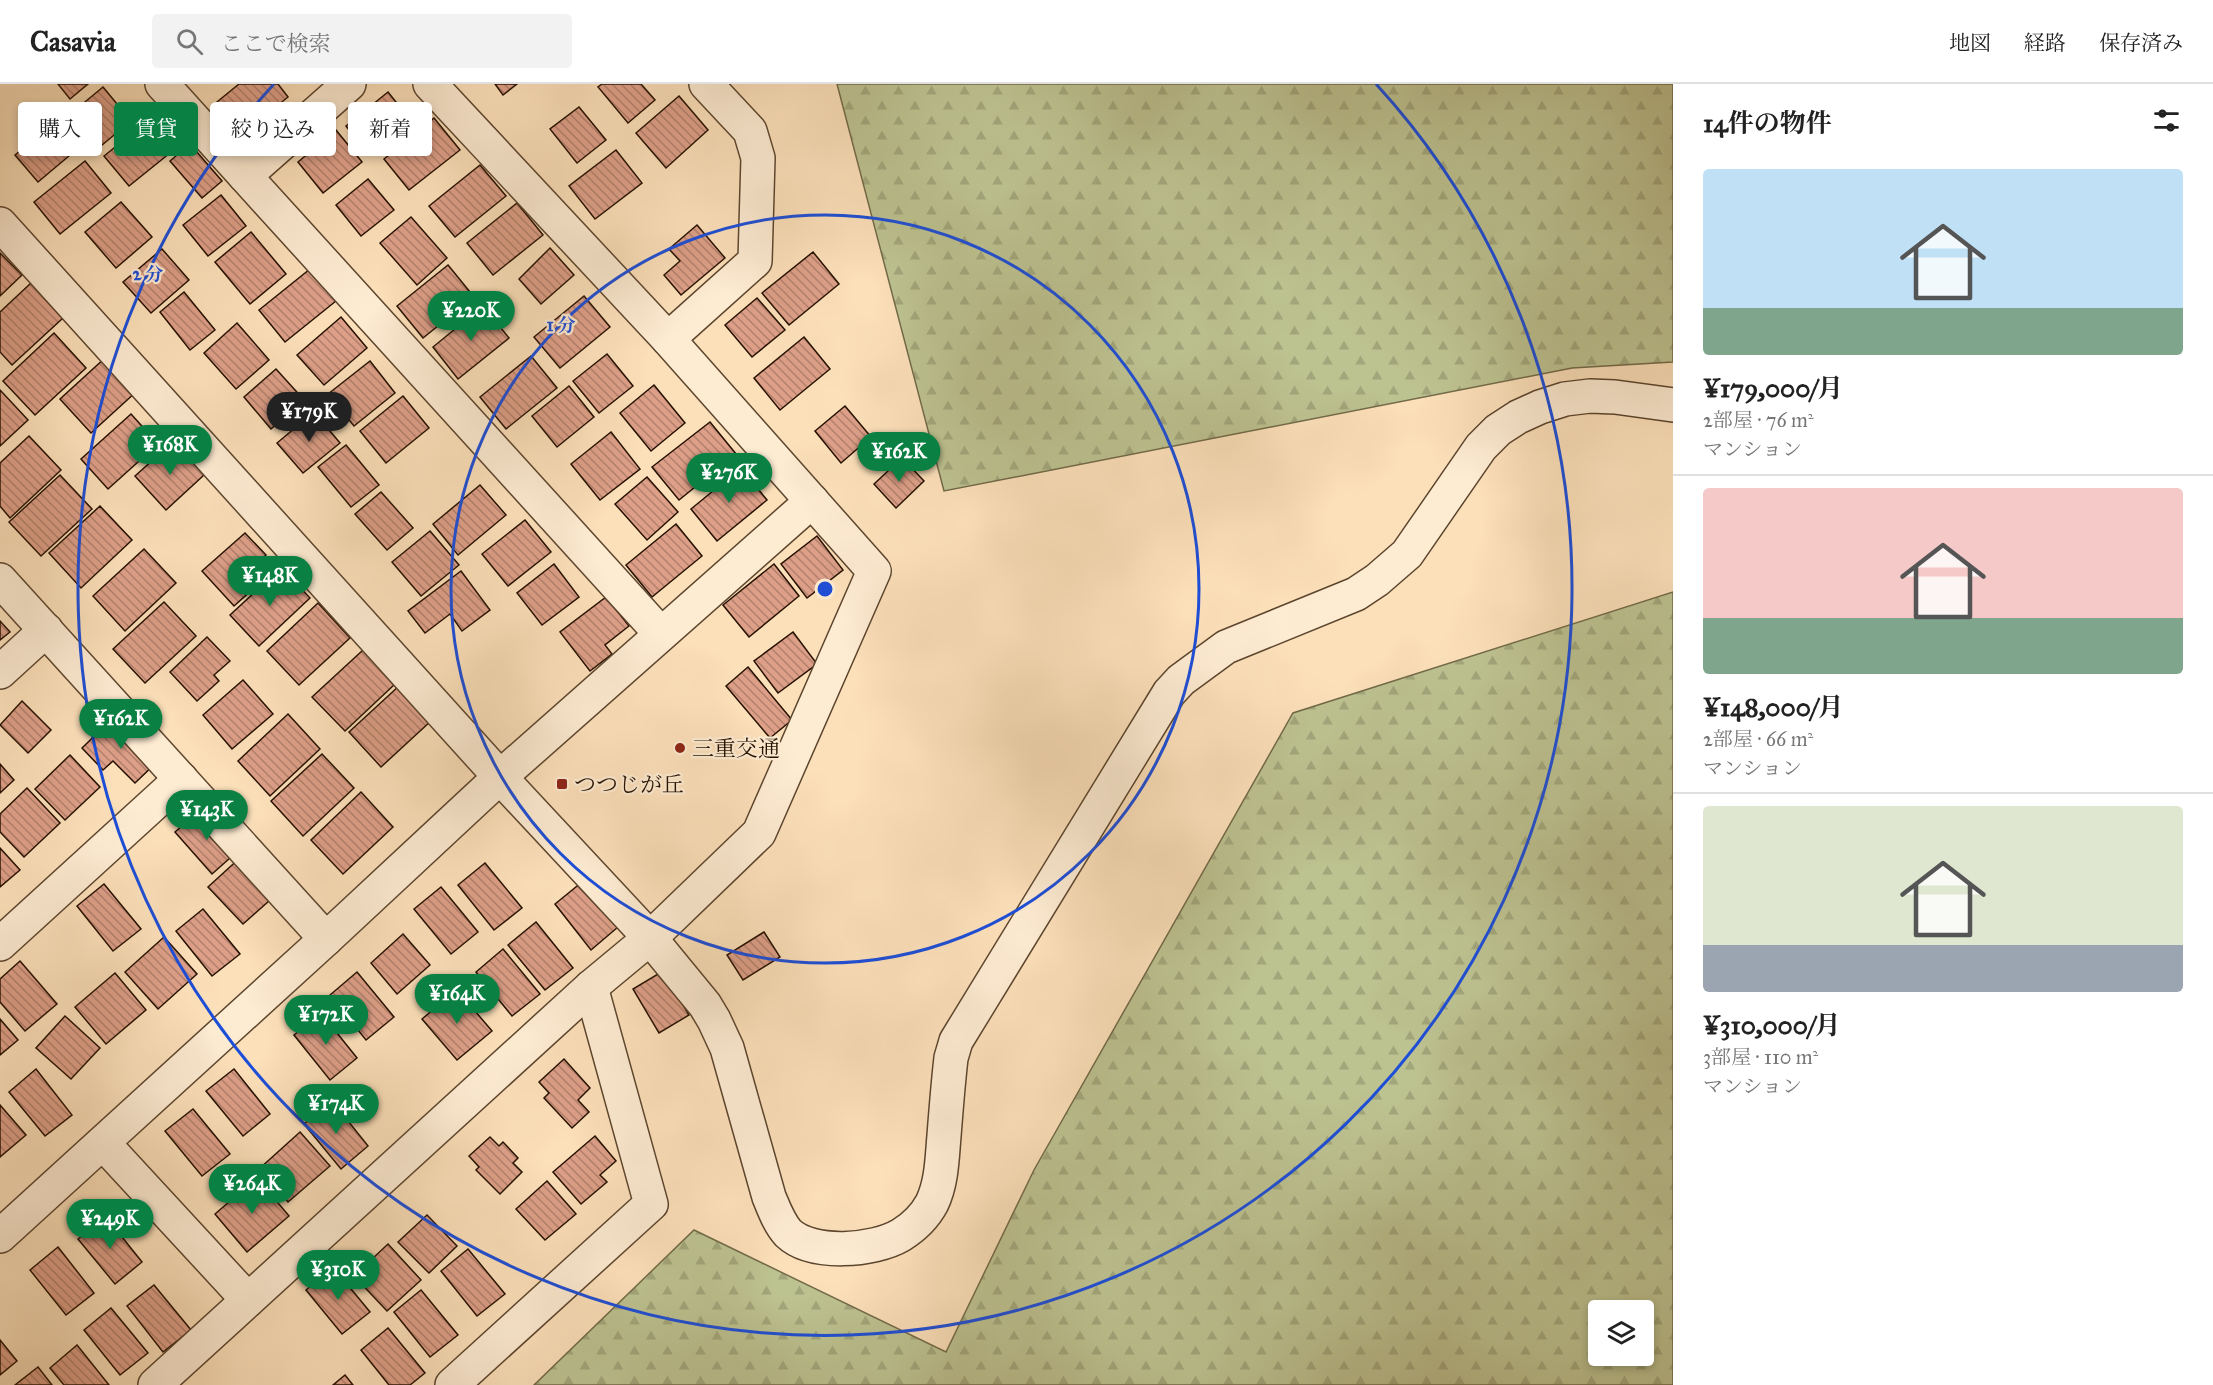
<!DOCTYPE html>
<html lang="ja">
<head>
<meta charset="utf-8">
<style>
  body { margin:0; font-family:"IM FELL Great Primer","Noto Serif JP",serif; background:#f2f2f2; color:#222; height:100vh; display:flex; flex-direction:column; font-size:22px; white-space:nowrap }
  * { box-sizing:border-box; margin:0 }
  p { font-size:20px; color:#767676 }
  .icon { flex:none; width:33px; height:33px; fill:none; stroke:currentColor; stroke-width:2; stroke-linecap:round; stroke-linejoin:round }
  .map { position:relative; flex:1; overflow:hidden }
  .side { display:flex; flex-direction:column; background:#fff; width:540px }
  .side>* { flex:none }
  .hud { position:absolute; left:18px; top:18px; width:570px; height:54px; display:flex; gap:12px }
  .fabs { position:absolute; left:1588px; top:1216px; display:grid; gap:12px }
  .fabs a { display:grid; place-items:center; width:66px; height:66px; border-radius:6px; background:#fff; box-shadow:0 3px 9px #0003; font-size:30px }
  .price { position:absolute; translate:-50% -51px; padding:0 14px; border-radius:21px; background:#0b8043; color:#fff; font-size:20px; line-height:39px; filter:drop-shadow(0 2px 3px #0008) }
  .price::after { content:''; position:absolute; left:50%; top:36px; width:18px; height:14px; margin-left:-9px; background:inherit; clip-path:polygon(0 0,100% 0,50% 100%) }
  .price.on { background:#222; color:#fff }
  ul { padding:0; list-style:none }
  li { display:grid; align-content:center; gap:12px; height:318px; padding:0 30px }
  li+li { border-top:2px solid #e0e0e0 }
  li span { display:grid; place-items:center; height:186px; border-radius:6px; color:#555 }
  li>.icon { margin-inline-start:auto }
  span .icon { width:108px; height:108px; fill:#fffc; stroke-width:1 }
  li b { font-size:26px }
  h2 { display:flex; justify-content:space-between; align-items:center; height:72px; padding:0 30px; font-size:26px }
  .pill { padding:0 21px; border-radius:6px; background:#fff; box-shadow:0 3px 9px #0003; font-size:21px; line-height:54px }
  .pill.on { background:#0b8043; color:#fff }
  header { display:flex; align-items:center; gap:36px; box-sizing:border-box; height:84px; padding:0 30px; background:#fff; border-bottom:2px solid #e0e0e0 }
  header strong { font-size:28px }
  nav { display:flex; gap:33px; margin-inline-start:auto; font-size:21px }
  .search { width:420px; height:54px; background:#f2f2f2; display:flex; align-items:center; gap:15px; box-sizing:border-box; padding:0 21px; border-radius:6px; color:#767676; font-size:22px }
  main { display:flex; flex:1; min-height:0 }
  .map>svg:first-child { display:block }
</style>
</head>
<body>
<header>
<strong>Casavia</strong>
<div class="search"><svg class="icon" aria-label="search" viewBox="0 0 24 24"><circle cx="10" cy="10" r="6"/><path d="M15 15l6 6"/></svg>ここで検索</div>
<nav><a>地図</a><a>経路</a><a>保存済み</a></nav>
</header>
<main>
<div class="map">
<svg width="1673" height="1301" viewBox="0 0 1673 1301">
  <defs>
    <pattern id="forest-firs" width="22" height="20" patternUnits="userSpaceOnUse" patternTransform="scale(1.5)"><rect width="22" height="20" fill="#bdc291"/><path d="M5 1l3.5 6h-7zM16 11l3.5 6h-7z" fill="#a2a67b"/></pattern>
    <pattern id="building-back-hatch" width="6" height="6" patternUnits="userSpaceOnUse" patternTransform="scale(1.5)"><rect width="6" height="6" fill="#dd9f88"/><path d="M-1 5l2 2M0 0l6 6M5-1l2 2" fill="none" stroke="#b3806d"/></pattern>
  </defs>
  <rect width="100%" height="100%" fill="#fce0ba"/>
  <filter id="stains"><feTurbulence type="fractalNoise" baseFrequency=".00333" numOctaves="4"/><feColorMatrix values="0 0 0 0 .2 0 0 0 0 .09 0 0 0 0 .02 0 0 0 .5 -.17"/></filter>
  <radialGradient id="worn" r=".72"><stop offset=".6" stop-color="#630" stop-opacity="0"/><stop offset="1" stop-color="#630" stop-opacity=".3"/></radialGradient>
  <g fill="url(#forest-firs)" stroke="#726a48" stroke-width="1.5" fill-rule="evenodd">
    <path d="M837,0H1673V278L1572,284L944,407Z"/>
    <path d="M1673,508V1301H534L694,1146L946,1268L1034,1086L1293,629ZM1599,1227H1644V1272H1599Z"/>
  </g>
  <g fill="url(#building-back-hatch)" stroke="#261100" stroke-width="1.5">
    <path d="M58,0H88L70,15Z"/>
    <path d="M239,0H278L288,13L238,54L212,22Z"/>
    <path d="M495,0H517L503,11Z"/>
    <path d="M602,0H641L655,16L628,39L598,3Z"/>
    <path d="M103,3L131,37L96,66L68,32Z"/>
    <path d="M388,8L411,37L369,71L346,42Z"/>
    <path d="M679,12L708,46L666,84L636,49Z"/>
    <path d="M579,23L606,56L577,79L550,45Z"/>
    <path d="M60,34L82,61L38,98L15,71Z"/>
    <path d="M434,34L460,66L409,106L384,75Z"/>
    <path d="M145,39L170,69L129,102L104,72Z"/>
    <path d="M336,46L362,78L323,109L298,78Z"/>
    <path d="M190,60L222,97L202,114L170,77Z"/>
    <path d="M616,66L642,99L595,135L569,102Z"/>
    <path d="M85,77L111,109L60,150L34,118Z"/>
    <path d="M480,81L506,112L455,153L429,122Z"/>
    <path d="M368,95L394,126L361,152L336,121Z"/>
    <path d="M221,111L246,142L208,172L183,141Z"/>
    <path d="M121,118L152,153L116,184L85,148Z"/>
    <path d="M517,119L543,151L493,191L467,159Z"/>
    <path d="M411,133L447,174L417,201L380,159Z"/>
    <path d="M697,141L725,174L681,211L664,191L680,177L669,165Z"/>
    <path d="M251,148L286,190L250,220L215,178Z"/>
    <path d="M550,164L574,191L541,220L519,195Z"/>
    <path d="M162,165L189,196L151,229L123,198Z"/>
    <path d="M813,168L839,200L789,241L762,209Z"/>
    <path d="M0,169L22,191L0,212Z"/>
    <path d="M448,181L474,213L423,254L397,222Z"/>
    <path d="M310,185L336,217L285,258L259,226Z"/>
    <path d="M31,199L63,234L12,281L0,268V228Z"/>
    <path d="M184,208L215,246L190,266L160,228Z"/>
    <path d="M584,212L610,243L560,284L534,253Z"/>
    <path d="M757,214L785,246L752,273L725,241Z"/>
    <path d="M483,222L509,254L458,295L433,263Z"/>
    <path d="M341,233L367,264L324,301L297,271Z"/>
    <path d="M237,239L269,276L236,305L204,269Z"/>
    <path d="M54,249L86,284L35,331L3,297Z"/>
    <path d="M804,253L830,285L780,326L754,294Z"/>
    <path d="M607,270L633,302L599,329L573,297Z"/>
    <path d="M531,272L557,304L506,345L480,313Z"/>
    <path d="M106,273L137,307L91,349L60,315Z"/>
    <path d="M370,277L395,309L354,342L328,310Z"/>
    <path d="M276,285L304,316L271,345L244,313Z"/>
    <path d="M654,301L685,339L651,367L620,329Z"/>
    <path d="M569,302L594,333L557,363L532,332Z"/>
    <path d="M0,306L28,336L0,362Z"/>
    <path d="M403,312L429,344L386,379L360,347Z"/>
    <path d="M845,322L871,353L841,379L815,347Z"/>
    <path d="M314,328L340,359L303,389L277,359Z"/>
    <path d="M131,330L158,360L108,405L81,375Z"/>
    <path d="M710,338L736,370L679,416L652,383Z"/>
    <path d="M611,348L640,385L600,416L571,380Z"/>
    <path d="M29,352L61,386L10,434L0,422V379Z"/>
    <path d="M174,357L204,391L166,426L135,392Z"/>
    <path d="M346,361L379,401L351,423L318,383Z"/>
    <path d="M902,374L924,397L896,424L874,400Z"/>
    <path d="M741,384L767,416L717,457L691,425Z"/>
    <path d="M60,391L92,425L41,472L9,438Z"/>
    <path d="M647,393L678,428L647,456L615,420Z"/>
    <path d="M480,401L506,431L458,471L433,440Z"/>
    <path d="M381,408L413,444L387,466L355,430Z"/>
    <path d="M100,422L132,456L81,504L49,469Z"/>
    <path d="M525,436L551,468L508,502L482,470Z"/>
    <path d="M676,440L702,472L652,513L626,481Z"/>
    <path d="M430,447L459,481L421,512L392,478Z"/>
    <path d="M245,449L266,471L260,477L271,489L234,522L202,487Z"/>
    <path d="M817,452L843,486L807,514L781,480Z"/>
    <path d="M144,465L176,499L125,547L93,512Z"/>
    <path d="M554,480L579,513L542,541L517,509Z"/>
    <path d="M774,480L799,512L749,553L723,521Z"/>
    <path d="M281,484L310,514L259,562L230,531Z"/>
    <path d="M461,487L490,526L462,547L450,530L425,549L408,527Z"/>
    <path d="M606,513L629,542L605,561L612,570L590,587L560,548Z"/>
    <path d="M164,518L196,552L145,599L113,565Z"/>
    <path d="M318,519L350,554L299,601L267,567Z"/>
    <path d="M0,537L10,548L0,556Z"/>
    <path d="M793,548L817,580L778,609L754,577Z"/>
    <path d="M207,553L230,577L214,591L219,597L197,617L170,588Z"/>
    <path d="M363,566L395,600L345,647L312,613Z"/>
    <path d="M748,583L792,636L770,654L726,602Z"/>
    <path d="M243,596L273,630L232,665L203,631Z"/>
    <path d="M400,601L432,636L381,683L349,648Z"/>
    <path d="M22,617L51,646L28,669L0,641Z"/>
    <path d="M288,630L320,665L270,712L238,677Z"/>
    <path d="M116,631L159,676L135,699L113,677L103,686L82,664Z"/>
    <path d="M322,670L354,704L303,752L271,717Z"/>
    <path d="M70,671L100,703L65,736L35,705Z"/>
    <path d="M0,680L14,696L0,709Z"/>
    <path d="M27,704L60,739L24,773L0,748V730Z"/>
    <path d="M361,708L393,743L343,790L311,756Z"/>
    <path d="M203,724L239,766L212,790L175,748Z"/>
    <path d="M0,764L20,786L0,803Z"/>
    <path d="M243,771L278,809L243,840L208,803Z"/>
    <path d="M485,779L522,824L494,846L458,801Z"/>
    <path d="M582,798L618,843L591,866L555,820Z"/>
    <path d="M104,800L141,845L113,867L77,822Z"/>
    <path d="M441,803L478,848L451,870L414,825Z"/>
    <path d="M203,825L240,870L212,892L176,847Z"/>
    <path d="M536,838L573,884L545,906L508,861Z"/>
    <path d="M764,848L780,873L743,896L727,871Z"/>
    <path d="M403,850L430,881L397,910L371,879Z"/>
    <path d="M164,853L197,890L158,925L125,888Z"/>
    <path d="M503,865L540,910L512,932L476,888Z"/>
    <path d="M20,877L57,920L25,947L0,918V895Z"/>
    <path d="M663,887L689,931L659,949L633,905Z"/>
    <path d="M357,888L394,933L366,956L330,911Z"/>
    <path d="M115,889L146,926L106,960L75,923Z"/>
    <path d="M457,906L492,947L457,976L422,935Z"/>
    <path d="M321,929L357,974L330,996L294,951Z"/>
    <path d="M65,932L100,964L71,995L36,964Z"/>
    <path d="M0,935L18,956L0,971Z"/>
    <path d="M564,975L590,1004L578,1016L589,1028L572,1044L544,1014L549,1009L539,998Z"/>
    <path d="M36,985L72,1031L45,1052L9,1008Z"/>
    <path d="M234,985L270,1030L243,1052L206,1007Z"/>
    <path d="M332,1017L368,1062L341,1085L304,1040Z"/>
    <path d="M0,1021L26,1051L0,1073Z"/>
    <path d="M193,1025L230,1070L202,1092L165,1047Z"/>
    <path d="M300,1048L330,1082L288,1118L259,1085Z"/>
    <path d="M595,1052L616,1077L600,1091L607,1098L581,1120L553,1088Z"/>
    <path d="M490,1053L499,1062L503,1058L518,1074L513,1079L522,1088L500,1110L476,1086L479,1083L469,1072Z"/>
    <path d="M257,1094L289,1132L247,1168L215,1130Z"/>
    <path d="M547,1097L576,1130L545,1156L516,1125Z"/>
    <path d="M427,1131L457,1162L429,1189L398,1158Z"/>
    <path d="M106,1133L142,1178L115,1200L78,1155Z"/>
    <path d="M388,1160L421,1196L387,1227L354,1192Z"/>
    <path d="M58,1163L94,1209L66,1231L30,1186Z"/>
    <path d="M468,1165L505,1210L477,1232L441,1187Z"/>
    <path d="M333,1183L370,1228L342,1250L306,1206Z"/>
    <path d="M154,1201L191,1246L163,1268L127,1222Z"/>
    <path d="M421,1206L458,1251L430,1273L394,1228Z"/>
    <path d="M111,1224L148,1269L120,1291L84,1246Z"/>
    <path d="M388,1244L425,1289L410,1301H389L361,1266Z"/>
    <path d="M0,1256L17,1277L0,1291Z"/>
    <path d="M77,1261L109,1301H64L50,1284Z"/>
    <path d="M38,1283L52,1301H15Z"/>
    <path d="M345,1291L353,1301H333Z"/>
  </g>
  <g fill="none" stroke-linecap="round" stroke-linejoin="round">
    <g stroke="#5c452e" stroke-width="36">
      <g id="minor">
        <path d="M162,0L245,92"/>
        <path d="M349,0L245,92L661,550"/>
        <path d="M668,255L755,177L758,74L750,47L706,0"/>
        <path d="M0,496L326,855"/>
        <path d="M0,588L46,546"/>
        <path d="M500,693L812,417"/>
        <path d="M0,860L181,695"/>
        <path d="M103,1059L248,1216"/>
        <path d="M155,1301L591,903L650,854L759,749L874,487L668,255L430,0"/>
        <path d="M452,1301L651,1120L591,903"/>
      </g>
    </g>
    <g stroke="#5c452e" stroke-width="36">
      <g id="tertiary">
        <path d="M0,140L500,693L650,854L705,921L714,936L727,964L769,1113C774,1125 779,1139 788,1149C812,1172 874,1167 901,1151C914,1143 925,1132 932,1119C942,1098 942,1074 944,1052C946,1026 948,1000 951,974L956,957L1169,609L1181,596L1226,563L1356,510L1377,496L1407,470L1481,363L1498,346L1518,333L1540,323L1565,315L1590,312L1615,313L1673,321"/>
        <path d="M0,1152L326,855L500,693"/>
      </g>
    </g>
    <use href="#minor" stroke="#fdebd2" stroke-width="33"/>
    <use href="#tertiary" stroke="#fdebd2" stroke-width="33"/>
  </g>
  <g fill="none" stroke="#1d4ed8" stroke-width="3">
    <circle cx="825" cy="505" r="374"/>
    <path d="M1376 0A747 747 0 1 1 274 0"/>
  </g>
  <g fill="#8f2418" stroke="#fdebd2" stroke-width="2">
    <circle cx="680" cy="664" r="6"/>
    <rect x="556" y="694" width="12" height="12" rx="3"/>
  </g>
  <g text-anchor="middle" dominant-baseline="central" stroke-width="4.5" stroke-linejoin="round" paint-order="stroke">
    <g font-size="22" fill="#261100" stroke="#fdebd2" text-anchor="start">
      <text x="692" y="664">三重交通</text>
      <text x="574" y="700">つつじが丘</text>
    </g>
  </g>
  <circle cx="825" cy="505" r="9" fill="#1d4ed8" stroke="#fdebd2" stroke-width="3"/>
  <g font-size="18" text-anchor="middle" font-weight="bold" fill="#1d4ed8" stroke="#fdebd2" stroke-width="4.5" stroke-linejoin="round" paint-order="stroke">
    <text x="148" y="196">2 分</text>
    <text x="561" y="247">1 分</text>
  </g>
  <rect width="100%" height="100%" filter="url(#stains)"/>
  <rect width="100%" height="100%" fill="url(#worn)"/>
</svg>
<div class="fabs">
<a><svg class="icon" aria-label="layers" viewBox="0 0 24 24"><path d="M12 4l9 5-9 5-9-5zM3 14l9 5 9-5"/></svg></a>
</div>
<b class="price" style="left:471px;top:258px">¥220K</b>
<b class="price on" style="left:309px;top:359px">¥179K</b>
<b class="price" style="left:170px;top:392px">¥168K</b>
<b class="price" style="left:899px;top:399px">¥162K</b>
<b class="price" style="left:729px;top:420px">¥276K</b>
<b class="price" style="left:270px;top:523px">¥148K</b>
<b class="price" style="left:121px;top:666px">¥162K</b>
<b class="price" style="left:207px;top:757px">¥143K</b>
<b class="price" style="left:457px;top:941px">¥164K</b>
<b class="price" style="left:326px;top:962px">¥172K</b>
<b class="price" style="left:336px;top:1051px">¥174K</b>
<b class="price" style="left:252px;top:1131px">¥264K</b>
<b class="price" style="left:110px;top:1166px">¥249K</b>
<b class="price" style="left:338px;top:1217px">¥310K</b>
<div class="hud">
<a class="pill">購入</a>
<a class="pill on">賃貸</a>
<a class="pill">絞り込み</a>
<a class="pill">新着</a>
</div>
</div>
<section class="side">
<h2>14件の物件<svg class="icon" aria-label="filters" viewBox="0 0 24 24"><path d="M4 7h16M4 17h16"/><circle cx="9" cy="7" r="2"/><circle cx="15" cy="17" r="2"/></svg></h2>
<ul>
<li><span style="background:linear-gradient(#bfe0f5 75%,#7fa58c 0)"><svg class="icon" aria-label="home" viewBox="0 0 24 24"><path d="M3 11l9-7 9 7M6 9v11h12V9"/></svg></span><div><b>¥179,000/月</b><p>2部屋 · 76 m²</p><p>マンション</p></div></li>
<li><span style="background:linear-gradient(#f6c9c9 70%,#7fa58c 0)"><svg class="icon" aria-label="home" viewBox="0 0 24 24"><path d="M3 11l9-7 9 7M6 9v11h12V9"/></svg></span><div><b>¥148,000/月</b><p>2部屋 · 66 m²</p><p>マンション</p></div></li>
<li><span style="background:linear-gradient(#dfe7d0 75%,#9aa5b1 0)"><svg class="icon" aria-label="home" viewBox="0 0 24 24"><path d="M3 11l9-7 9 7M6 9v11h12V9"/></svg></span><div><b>¥310,000/月</b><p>3部屋 · 110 m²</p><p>マンション</p></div></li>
</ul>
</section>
</main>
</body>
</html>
